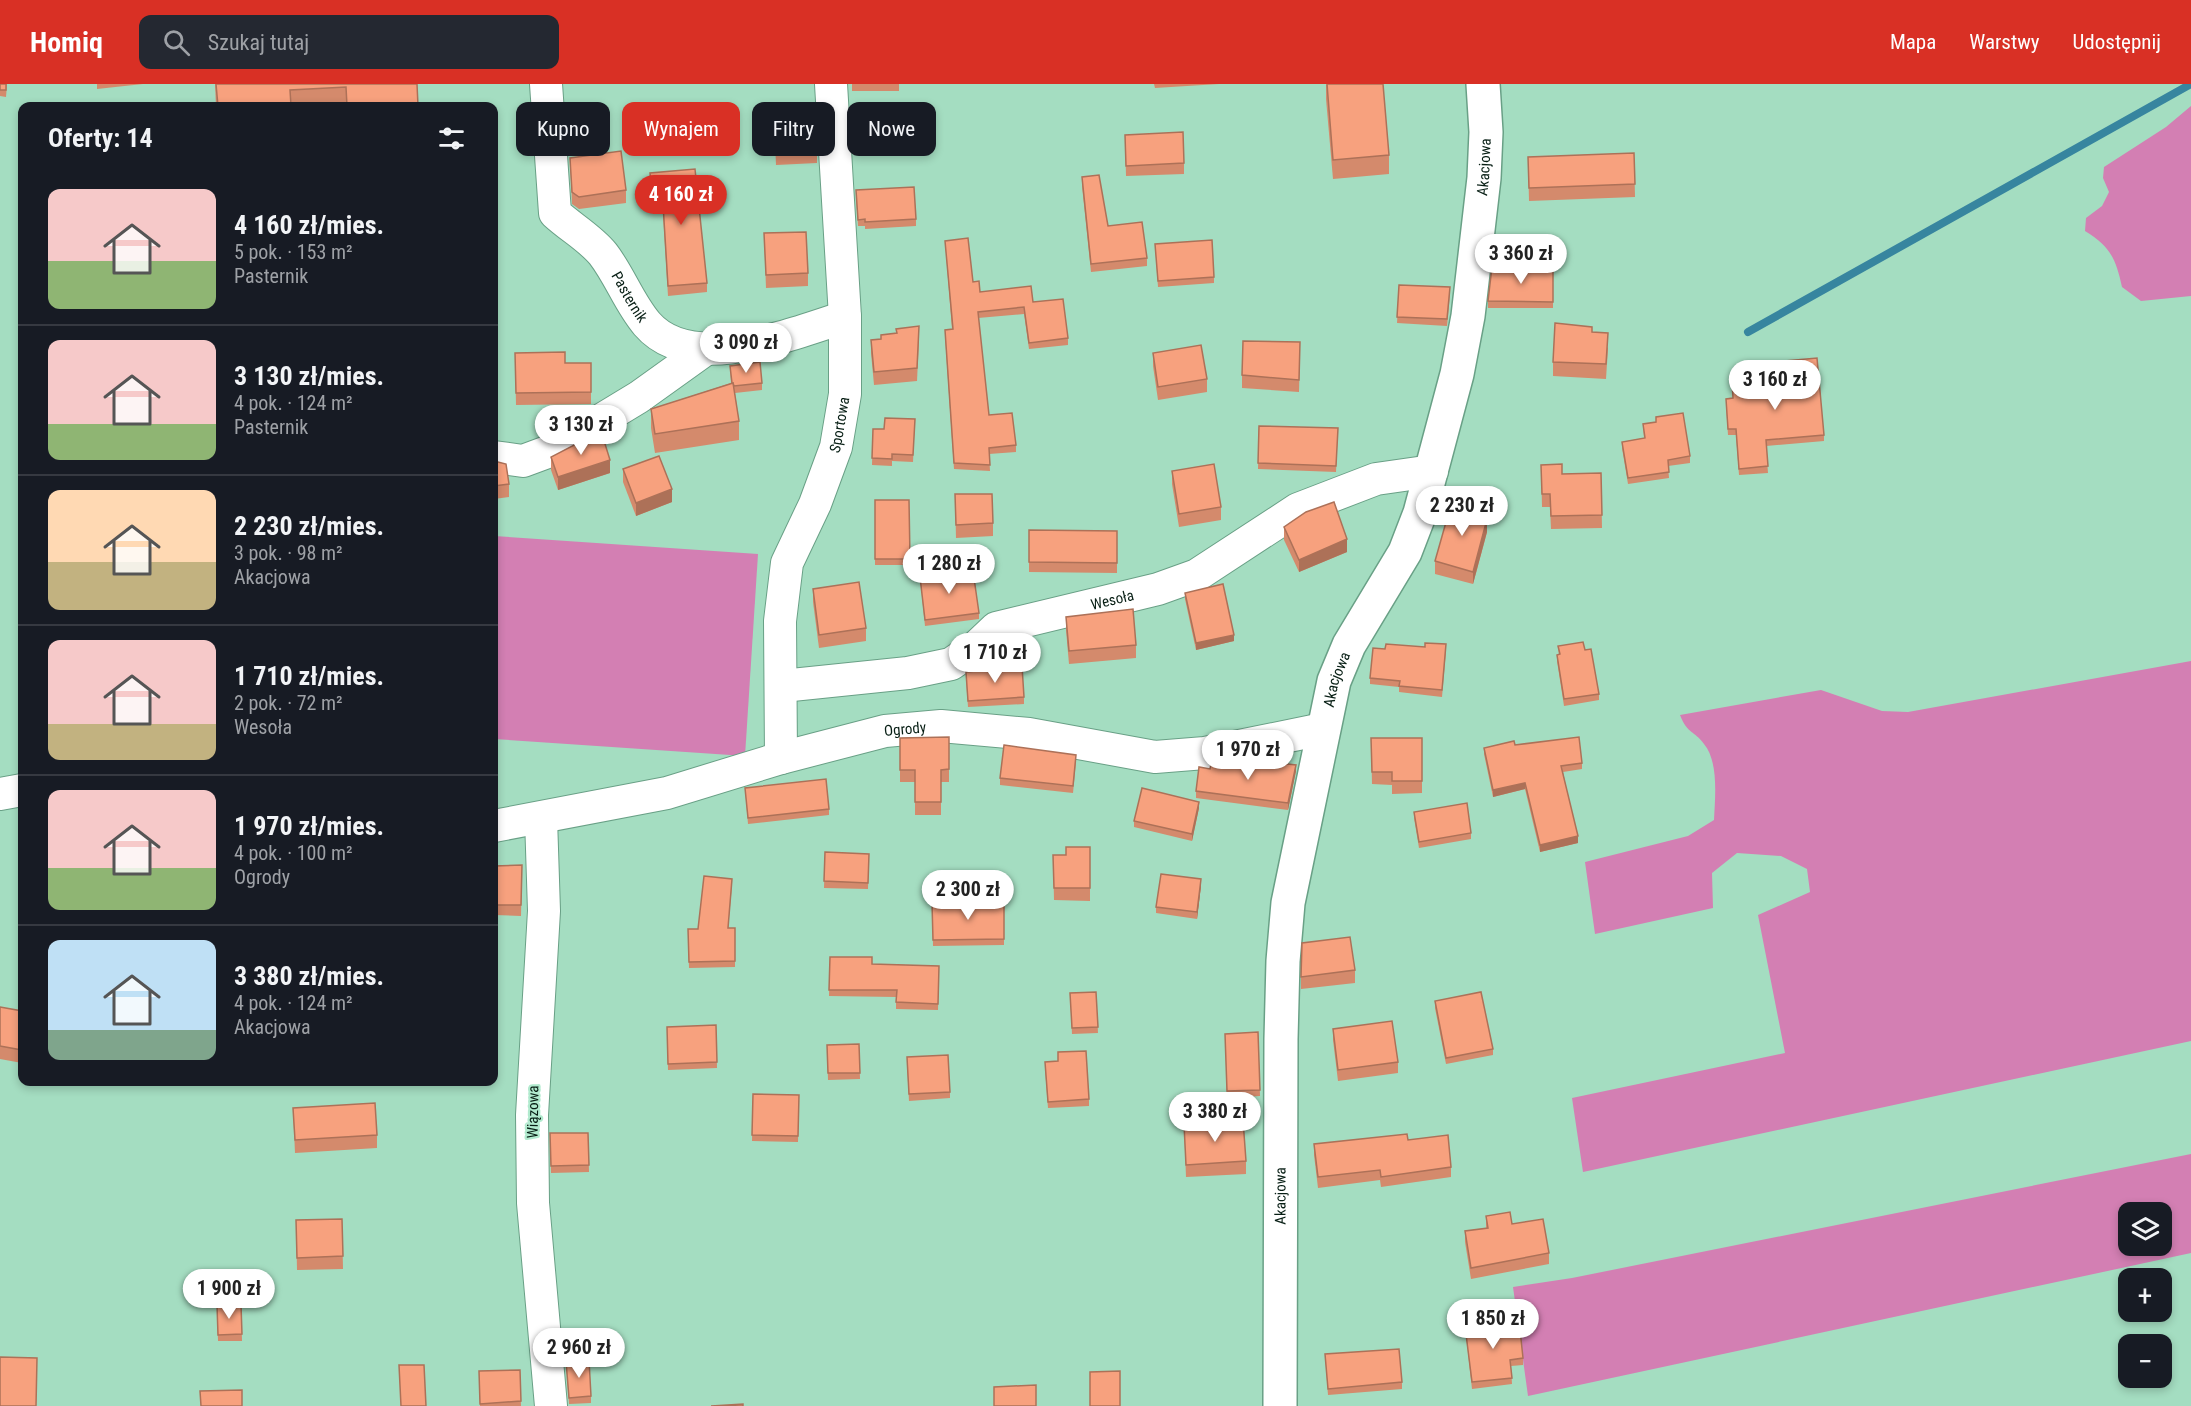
<!DOCTYPE html>
<html lang="pl">
<head>
<meta charset="utf-8">
<style>
  body { margin:0; font-family:"Roboto Condensed",sans-serif; background:#242831; color:#f1f3f6; height:100vh; display:flex; flex-direction:column; font-size:22px; white-space:nowrap }
  * { box-sizing:border-box; margin:0 }
  p { font-size:20px; color:#9ea1a6 }
  .icon { flex:none; width:33px; height:33px; fill:none; stroke:currentColor; stroke-width:2; stroke-linecap:round; stroke-linejoin:round }
  .map { position:relative; flex:1; overflow:hidden }
  .panel { position:absolute; left:18px; top:18px; width:480px; height:984px; display:flex; flex-direction:column; background:#171b24; border-radius:12px; box-shadow:0 3px 9px #0003 }
  .panel>* { flex:none }
  .banner { position:absolute; left:516px; top:18px; width:570px; height:54px; display:flex; gap:12px }
  .buttons { position:absolute; left:2118px; top:1118px; display:grid; gap:12px }
  .buttons a { display:grid; place-items:center; width:54px; height:54px; border-radius:12px; background:#171b24; box-shadow:0 3px 9px #0003; font-size:30px }
  .price { position:absolute; translate:-50% -51px; padding:0 14px; border-radius:21px; background:#fff; color:#222; font-size:20px; line-height:39px; filter:drop-shadow(0 2px 3px #0008) }
  .price::after { content:''; position:absolute; left:50%; top:36px; width:18px; height:14px; margin-left:-9px; background:inherit; clip-path:polygon(0 0,100% 0,50% 100%) }
  .price.active { background:#d93025; color:#fff }
  ul { padding:0; list-style:none }
  li { display:flex; align-items:center; gap:18px; height:150px; padding:0 30px }
  li+li { border-top:2px solid #363941 }
  li span { display:grid; place-items:center; flex:none; width:168px; height:120px; border-radius:12px; color:#555 }
  li>.icon { margin-inline-start:auto }
  span .icon { width:72px; height:72px; fill:#fffc; stroke-width:1 }
  li b { font-size:26px }
  h2 { display:flex; justify-content:space-between; align-items:center; height:72px; padding:0 30px; font-size:26px }
  .pill { padding:0 21px; border-radius:12px; background:#171b24; box-shadow:0 3px 9px #0003; font-size:21px; line-height:54px }
  .pill.active { background:#d93025; color:#fff }
  header { display:flex; align-items:center; gap:36px; box-sizing:border-box; height:84px; padding:0 30px; background:#d93025; color:#fff }
  header strong { font-size:28px }
  nav { display:flex; gap:33px; margin-inline-start:auto; font-size:21px }
  .search { width:420px; height:54px; background:#242831; display:flex; align-items:center; gap:15px; box-sizing:border-box; padding:0 21px; border-radius:12px; color:#9ea1a6; font-size:22px }
  .map>svg:first-child { display:block }
</style>
</head>
<body>
<header>
<strong>Homiq</strong>
<div class="search"><svg class="icon" aria-label="search" viewBox="0 0 24 24"><circle cx="10" cy="10" r="6"/><path d="M15 15l6 6"/></svg>Szukaj tutaj</div>
<nav><a>Mapa</a><a>Warstwy</a><a>Udostępnij</a></nav>
</header>
<div class="map">
<svg width="2191" height="1322" viewBox="0 0 2191 1322">
  <rect width="100%" height="100%" fill="#a4ddc1"/>
  <g fill="#d37fb3" fill-rule="evenodd">
    <path d="M2191,22V212L2141,217L2122,203C2116,175 2110,162 2085,147L2086,134L2102,122L2109,108L2103,94L2104,83L2166,43Z"/>
    <path d="M494,452L758,470L745,672L494,655Z"/>
    <path d="M2191,577V957L1583,1088L1572,1014L1785,969L1758,831L1810,808L1807,785L1781,772L1737,769L1712,789L1713,824L1595,850L1585,778L1688,752L1714,736C1715,714 1719,678 1704,660C1694,646 1688,651 1680,631L1821,606L1882,627L1908,628Z"/>
    <path d="M2191,1070V1169L1528,1312L1513,1203L1572,1194ZM2128,1128H2162V1161H2128Z"/>
  </g>
  <g fill="none" stroke-linecap="round" stroke-linejoin="round">
    <path stroke="#37859f" stroke-width="8" d="M1748,248L2191,0"/>
    <g stroke="#69a086" stroke-width="34">
      <g id="minor">
        <path id="s1" d="M546,0L555,129C570,143 590,154 603,170C620,192 629,219 647,240C691,291 791,250 845,233"/>
        <path d="M494,373L523,377L550,367L639,313L706,265"/>
        <path id="s2" d="M782,602L908,589L951,580L977,562L996,544L1158,505L1197,491L1298,425L1376,395L1432,387"/>
        <path id="s3" d="M781,674L780,537L787,479L815,420L836,363L845,310V233L831,0"/>
        <path d="M0,710L22,706"/>
        <path d="M541,734L544,827L532,1031L533,1119L551,1322"/>
        <path id="s4" d="M494,742L667,709L781,674L885,647L941,642L1029,650L1155,673L1205,669L1323,645"/>
      </g>
    </g>
    <g stroke="#69a086" stroke-width="36">
      <g id="tertiary">
        <path id="s5" d="M1280,1322L1281,955L1283,877L1288,819L1334,597L1349,561L1405,468L1420,429L1457,290L1468,232L1484,94L1486,48L1483,0"/>
      </g>
    </g>
    <use href="#minor" stroke="#fff" stroke-width="32"/>
    <use href="#tertiary" stroke="#fff" stroke-width="33"/>
  </g>
  <g fill="#d48a6c">
    <path d="M0,0H7L6,13L0,12Z"/>
    <path d="M97,0H143L97,5Z"/>
    <path d="M215,0H417L418,22H216Z"/>
    <rect x="852" y="0" width="47" height="7"/>
    <path d="M1154,0H1219L1155,4Z"/>
    <path d="M1326,0L1389,71V90L1333,95L1326,15Z"/>
    <path d="M774,35L817,66V79L776,81Z"/>
    <path d="M1125,51L1184,79V90L1126,92Z"/>
    <path d="M1634,69L1635,113L1529,117L1528,73Z"/>
    <path d="M570,74L626,106V119L579,125L572,120Z"/>
    <path d="M650,89L707,199V208L668,212L663,129L653,130Z"/>
    <path d="M1082,93L1108,142L1147,174V182L1091,188L1082,102Z"/>
    <path d="M856,112L916,135V142L865,145V142H858Z"/>
    <path d="M764,149L808,189V202L766,204Z"/>
    <path d="M945,157L980,208L1033,218L1068,254V261L1029,265L1024,230L978,234L989,331L1016,361V368L989,370L990,387L954,385L945,252V246L952,245Z"/>
    <path d="M1155,160L1214,193V199L1158,203Z"/>
    <path d="M1553,184V224H1488V217Z"/>
    <path d="M1399,201L1450,210L1447,242L1397,239Z"/>
    <path d="M1592,248L1608,264L1606,295L1553,292V278Z"/>
    <path d="M919,255L917,297L874,301L871,269V256Z"/>
    <path d="M494,263L495,275V288H494Z"/>
    <path d="M515,269L565,279H591V320L516,321Z"/>
    <path d="M1153,269L1207,295V308L1158,316L1153,282Z"/>
    <path d="M1300,271L1299,308L1242,304V291Z"/>
    <path d="M1785,277L1824,351V357L1766,362L1768,389L1739,391L1736,351H1728L1726,321V315L1733,314L1732,297L1785,293Z"/>
    <path d="M730,282L762,299V306L735,309L739,337V356L655,369L651,344V325L731,299Z"/>
    <path d="M1656,333L1690,372V379L1668,382L1669,394L1628,400L1622,364V358L1644,354L1643,340L1656,338Z"/>
    <path d="M915,335L913,378L892,377V382L872,381L873,345H884Z"/>
    <path d="M1259,342L1338,344L1336,388L1258,385Z"/>
    <path d="M551,373L610,389L558,406L551,386Z"/>
    <path d="M494,377L509,400V413L494,415Z"/>
    <path d="M1541,381L1562,390L1601,389L1602,444L1551,445L1550,423H1542Z"/>
    <path d="M623,385L672,418L636,432L623,398Z"/>
    <path d="M1172,387L1221,423V436L1179,443L1172,400Z"/>
    <path d="M955,410L993,439V452L956,454Z"/>
    <path d="M875,416H909L910,481H875Z"/>
    <path d="M1481,433L1487,448L1473,500L1435,490V477Z"/>
    <path d="M1284,443L1347,468L1299,488L1284,456Z"/>
    <path d="M1029,446L1117,447V489L1029,488Z"/>
    <path d="M920,493L979,529V535L925,542Z"/>
    <path d="M813,505L866,544V557L819,564L813,518Z"/>
    <path d="M1185,509L1234,557L1196,566L1185,515Z"/>
    <path d="M1066,533L1136,561V574L1069,580L1066,546Z"/>
    <path d="M1558,562L1585,566L1599,610V616L1564,622L1557,577V571H1559Z"/>
    <path d="M1385,565L1446,567L1442,613L1399,608V603L1370,600V594Z"/>
    <path d="M966,594L1024,613V620L968,623Z"/>
    <path d="M949,653V698H941V731H915V698H900V654Z"/>
    <path d="M1371,654H1422V709L1392,710V701L1372,700Z"/>
    <path d="M1515,661L1582,679V685L1563,688L1578,759L1540,768L1525,705L1493,713L1484,670V664Z"/>
    <path d="M1076,677L1073,709L1000,701V694Z"/>
    <path d="M1259,682L1296,687L1288,726L1196,714V707L1210,685Z"/>
    <path d="M745,704L829,725V731L748,740Z"/>
    <path d="M1199,724L1192,757L1134,743V737Z"/>
    <path d="M1414,728L1471,749V755L1419,764L1414,734Z"/>
    <path d="M1090,763V817L1054,816L1053,771H1066Z"/>
    <path d="M825,768L869,770L868,805L824,804Z"/>
    <path d="M522,781L521,832L494,831V782Z"/>
    <path d="M732,802L728,844H735V883L689,884L688,845H698Z"/>
    <path d="M1201,802L1197,835L1156,829V823Z"/>
    <path d="M1004,818V861L933,862L932,819Z"/>
    <path d="M830,873L872,880L939,882L938,926L896,925V913L829,912Z"/>
    <path d="M1355,886V899L1301,905V893Z"/>
    <path d="M1096,908L1098,949L1072,950L1070,909Z"/>
    <path d="M1435,917L1493,965V971L1446,980L1435,924Z"/>
    <path d="M0,923L22,927V979L0,975Z"/>
    <path d="M716,941L717,984L668,986L667,943Z"/>
    <path d="M1333,945L1398,978V989L1338,997L1333,956Z"/>
    <path d="M1258,948L1260,1012L1227,1014L1225,950Z"/>
    <path d="M859,960L860,995L828,996L827,961Z"/>
    <path d="M1058,977L1089,1015V1022L1048,1024L1045,984Z"/>
    <path d="M907,979L950,1008V1014L909,1017Z"/>
    <path d="M753,1010L799,1011L798,1058L752,1057Z"/>
    <path d="M293,1024L377,1051V1064L295,1069Z"/>
    <path d="M1184,1040L1246,1077V1090L1186,1093Z"/>
    <path d="M550,1049H588L589,1088L551,1089Z"/>
    <path d="M1408,1056L1451,1083V1093L1381,1103L1380,1096L1318,1104L1314,1071V1060Z"/>
    <path d="M1486,1132L1512,1140L1549,1169V1180L1471,1195L1465,1158V1147L1486,1144Z"/>
    <path d="M342,1135L343,1185L297,1186L296,1136Z"/>
    <path d="M217,1221H241L242,1257H218Z"/>
    <path d="M1465,1242L1523,1274V1281L1511,1282L1512,1300L1472,1305Z"/>
    <path d="M1325,1270L1402,1298V1305L1328,1311Z"/>
    <path d="M566,1277L591,1312V1319L569,1320Z"/>
    <path d="M520,1286L521,1322H480L479,1287Z"/>
  </g>
  <g fill="#ad7158">
    <path d="M610,376V389L558,406V393Z"/>
    <path d="M672,405V418L636,432V419Z"/>
    <path d="M1487,435V448L1473,500V488Z"/>
    <path d="M1347,455V468L1299,488V476Z"/>
    <path d="M1234,551V557L1196,566V559Z"/>
    <path d="M1296,681V687L1288,726V719Z"/>
    <path d="M1525,699V705L1493,713V706Z"/>
    <path d="M1199,718V724L1192,757V750Z"/>
    <path d="M1578,752V759L1540,768V761Z"/>
    <path d="M1201,795V802L1197,835V828Z"/>
  </g>
  <g fill="#f7a17e" stroke="#ad7158" stroke-width="1.5">
    <rect x="0" y="0" width="6" height="6"/>
    <path d="M216,0H417L418,22H347L346,3L290,6L291,22H218Z"/>
    <path d="M1327,0H1383L1389,71L1333,76Z"/>
    <path d="M815,33L817,66L776,69L774,35Z"/>
    <path d="M1183,48L1184,79L1126,82L1125,51Z"/>
    <path d="M621,67L626,106L579,113L572,108L570,74Z"/>
    <path d="M1634,69L1635,100L1529,104L1528,73Z"/>
    <path d="M695,85L707,199L668,202L663,120H653L650,89Z"/>
    <path d="M1099,91L1108,142L1142,138L1147,174L1091,180L1082,93Z"/>
    <path d="M914,103L916,135L865,138V135L858,136L856,106Z"/>
    <path d="M806,148L808,189L766,191L764,149Z"/>
    <path d="M968,154L973,198L979,197L980,208L1031,202L1033,218L1063,215L1068,254L1029,259L1024,223L978,228L989,331L1012,329L1016,361L989,364L990,381L954,379L945,246L953,245L945,157Z"/>
    <path d="M1212,156L1214,193L1158,197L1155,160Z"/>
    <path d="M1492,183L1553,184V218L1488,217Z"/>
    <path d="M1399,201L1450,203L1447,235L1397,233Z"/>
    <path d="M1555,239L1592,243V248L1608,249L1606,280L1553,278Z"/>
    <path d="M919,242L917,284L874,288L871,256L881,255V251L897,249L896,245Z"/>
    <path d="M1243,257L1300,258L1299,296L1242,291Z"/>
    <path d="M1201,261L1207,295L1158,303L1153,269Z"/>
    <path d="M565,268V279H591V308L516,309L515,269Z"/>
    <path d="M1817,274L1824,351L1766,356L1768,382L1739,385L1736,345H1728L1726,315L1733,314L1732,297L1786,293L1785,277Z"/>
    <path d="M760,278L762,299L734,302L733,299H732L730,282Z"/>
    <path d="M733,299L739,337L655,350L651,325Z"/>
    <path d="M1683,329L1690,372L1668,376L1669,388L1628,394L1622,358L1645,354L1643,340L1656,338V333Z"/>
    <path d="M885,334L915,335L913,371L892,370V375L872,374L873,345H884Z"/>
    <path d="M1259,342L1338,344L1336,382L1258,379Z"/>
    <path d="M601,347L610,376L558,393L551,373Z"/>
    <path d="M659,372L672,405L636,419L623,385Z"/>
    <path d="M494,377L506,380L509,400L494,402Z"/>
    <path d="M1214,380L1221,423L1179,430L1172,387Z"/>
    <path d="M1562,380V390L1601,389L1602,431L1551,432L1550,410H1542L1541,381Z"/>
    <path d="M955,410H992L993,439L956,441Z"/>
    <path d="M875,416H909L910,475H875Z"/>
    <path d="M1452,417L1481,424L1479,433L1487,435L1473,488L1435,477Z"/>
    <path d="M1334,418L1347,455L1299,476L1284,443L1306,428Z"/>
    <path d="M1029,446L1117,447V479L1029,478Z"/>
    <path d="M973,487L979,529L925,536L920,493Z"/>
    <path d="M859,498L866,544L819,551L813,505Z"/>
    <path d="M1223,500L1234,551L1196,559L1185,509Z"/>
    <path d="M1133,525L1136,561L1069,567L1066,533Z"/>
    <path d="M1583,558L1585,566L1591,565L1599,610L1564,615L1557,571L1560,570L1558,562Z"/>
    <path d="M1425,559L1446,560L1442,606L1399,602L1400,597L1370,594L1373,564L1385,565L1386,560L1425,563Z"/>
    <path d="M1022,582L1024,613L968,617L966,588Z"/>
    <path d="M949,653V685L941,686V718H915V686H900V654Z"/>
    <path d="M1579,653L1582,679L1561,682L1578,752L1540,761L1525,699L1493,706L1484,664L1514,657L1515,661Z"/>
    <path d="M1371,654H1422V697H1392V688H1372Z"/>
    <path d="M1004,661L1076,671L1073,702L1000,694Z"/>
    <path d="M1228,677L1259,682L1260,677L1296,681L1288,719L1196,707L1199,683L1210,685L1211,680H1228Z"/>
    <path d="M826,695L829,725L748,734L745,704Z"/>
    <path d="M1142,704L1199,718L1192,750L1134,737Z"/>
    <path d="M1467,719L1471,749L1419,758L1414,728Z"/>
    <path d="M1066,763H1090V804H1054L1053,771H1066Z"/>
    <path d="M825,768L869,770L868,799L824,797Z"/>
    <path d="M522,781L521,821H494V782Z"/>
    <path d="M1161,790L1201,795L1197,828L1156,823Z"/>
    <path d="M704,792L732,795L728,844H735V877L689,878L688,845H698Z"/>
    <path d="M1004,818V855L933,856L932,819Z"/>
    <path d="M1350,853L1355,886L1301,893L1302,859Z"/>
    <path d="M830,873H872V880L939,882L938,920L896,918L897,906H829Z"/>
    <path d="M1096,908L1098,943L1072,944L1070,909Z"/>
    <path d="M1481,908L1493,965L1446,974L1435,917Z"/>
    <path d="M0,923L22,927V966L0,962Z"/>
    <path d="M1392,937L1398,978L1338,986L1333,945Z"/>
    <path d="M716,941L717,978L668,980L667,943Z"/>
    <path d="M1258,948L1260,1006L1227,1007L1225,950Z"/>
    <path d="M859,960L860,989H828L827,961Z"/>
    <path d="M1086,967L1089,1015L1048,1018L1045,978L1058,977V968Z"/>
    <path d="M948,971L950,1008L909,1010L907,973Z"/>
    <path d="M753,1010L799,1011L798,1052L752,1051Z"/>
    <path d="M375,1019L377,1051L295,1056L293,1024Z"/>
    <path d="M1243,1036L1246,1077L1186,1081L1184,1040Z"/>
    <path d="M550,1049H588L589,1081L551,1082Z"/>
    <path d="M1407,1050L1408,1056L1448,1051L1451,1083L1381,1093L1380,1086L1318,1093L1314,1060Z"/>
    <path d="M1510,1128L1512,1140L1543,1135L1549,1169L1471,1184L1465,1147L1488,1144L1486,1132Z"/>
    <path d="M342,1135L343,1172L297,1174L296,1136Z"/>
    <path d="M217,1221H241L242,1250L218,1251Z"/>
    <path d="M1519,1236L1523,1274L1510,1276L1512,1294L1472,1298L1465,1242Z"/>
    <path d="M1399,1265L1402,1298L1328,1305L1325,1270Z"/>
    <path d="M0,1273L37,1274L36,1322H0Z"/>
    <path d="M589,1276L591,1312L569,1314L566,1277Z"/>
    <path d="M399,1281H424L426,1322H401Z"/>
    <path d="M520,1286L521,1317L480,1320L479,1287Z"/>
    <path d="M1120,1287V1322H1090V1288Z"/>
    <path d="M1036,1301V1322H994V1303Z"/>
    <path d="M242,1306V1322H201L200,1307Z"/>
    <path d="M743,1320V1322H711Z"/>
  </g>
  <g text-anchor="middle" dominant-baseline="central" stroke-width="4.5" stroke-linejoin="round" paint-order="stroke">
    <g font-size="15" fill="#081f15" stroke="#b1eace">
      <text stroke="none"><textPath href="#s5" startOffset="1272">Akacjowa</textPath></text>
      <text stroke="none"><textPath href="#s1" startOffset="243">Pasternik</textPath></text>
      <text stroke="none"><textPath href="#s3" startOffset="344">Sportowa</textPath></text>
      <text stroke="none"><textPath href="#s2" startOffset="348">Wesoła</textPath></text>
      <text stroke="none"><textPath href="#s5" startOffset="732">Akacjowa</textPath></text>
      <text stroke="none"><textPath href="#s4" startOffset="423">Ogrody</textPath></text>
      <text transform="translate(533 1028) rotate(-89)">Wiązowa</text>
      <text stroke="none"><textPath href="#s5" startOffset="210">Akacjowa</textPath></text>
    </g>
  </g>
</svg>
<div class="buttons">
<a><svg class="icon" aria-label="layers" viewBox="0 0 24 24"><path d="M12 4l9 5-9 5-9-5zM3 14l9 5 9-5"/></svg></a>
<a>+</a>
<a>−</a>
</div>
<b class="price active" style="left:681px;top:142px">4 160 zł</b>
<b class="price" style="left:1521px;top:201px">3 360 zł</b>
<b class="price" style="left:746px;top:290px">3 090 zł</b>
<b class="price" style="left:1775px;top:327px">3 160 zł</b>
<b class="price" style="left:581px;top:372px">3 130 zł</b>
<b class="price" style="left:1462px;top:453px">2 230 zł</b>
<b class="price" style="left:949px;top:511px">1 280 zł</b>
<b class="price" style="left:995px;top:600px">1 710 zł</b>
<b class="price" style="left:1248px;top:697px">1 970 zł</b>
<b class="price" style="left:968px;top:837px">2 300 zł</b>
<b class="price" style="left:1215px;top:1059px">3 380 zł</b>
<b class="price" style="left:229px;top:1236px">1 900 zł</b>
<b class="price" style="left:1493px;top:1266px">1 850 zł</b>
<b class="price" style="left:579px;top:1295px">2 960 zł</b>
<div class="banner">
<a class="pill">Kupno</a>
<a class="pill active">Wynajem</a>
<a class="pill">Filtry</a>
<a class="pill">Nowe</a>
</div>
<section class="panel">
<h2>Oferty: 14<svg class="icon" aria-label="filters" viewBox="0 0 24 24"><path d="M4 7h16M4 17h16"/><circle cx="9" cy="7" r="2"/><circle cx="15" cy="17" r="2"/></svg></h2>
<ul>
<li><span style="background:linear-gradient(#f6c9c9 60%,#8fb573 0)"><svg class="icon" aria-label="home" viewBox="0 0 24 24"><path d="M3 11l9-7 9 7M6 9v11h12V9"/></svg></span><div><b>4 160 zł/mies.</b><p>5 pok. · 153 m²</p><p>Pasternik</p></div></li>
<li><span style="background:linear-gradient(#f6c9c9 70%,#8fb573 0)"><svg class="icon" aria-label="home" viewBox="0 0 24 24"><path d="M3 11l9-7 9 7M6 9v11h12V9"/></svg></span><div><b>3 130 zł/mies.</b><p>4 pok. · 124 m²</p><p>Pasternik</p></div></li>
<li><span style="background:linear-gradient(#ffd9b3 60%,#c2b280 0)"><svg class="icon" aria-label="home" viewBox="0 0 24 24"><path d="M3 11l9-7 9 7M6 9v11h12V9"/></svg></span><div><b>2 230 zł/mies.</b><p>3 pok. · 98 m²</p><p>Akacjowa</p></div></li>
<li><span style="background:linear-gradient(#f6c9c9 70%,#c2b280 0)"><svg class="icon" aria-label="home" viewBox="0 0 24 24"><path d="M3 11l9-7 9 7M6 9v11h12V9"/></svg></span><div><b>1 710 zł/mies.</b><p>2 pok. · 72 m²</p><p>Wesoła</p></div></li>
<li><span style="background:linear-gradient(#f6c9c9 65%,#8fb573 0)"><svg class="icon" aria-label="home" viewBox="0 0 24 24"><path d="M3 11l9-7 9 7M6 9v11h12V9"/></svg></span><div><b>1 970 zł/mies.</b><p>4 pok. · 100 m²</p><p>Ogrody</p></div></li>
<li><span style="background:linear-gradient(#bfe0f5 75%,#7fa58c 0)"><svg class="icon" aria-label="home" viewBox="0 0 24 24"><path d="M3 11l9-7 9 7M6 9v11h12V9"/></svg></span><div><b>3 380 zł/mies.</b><p>4 pok. · 124 m²</p><p>Akacjowa</p></div></li>
</ul>
</section>
</div>
</body>
</html>
